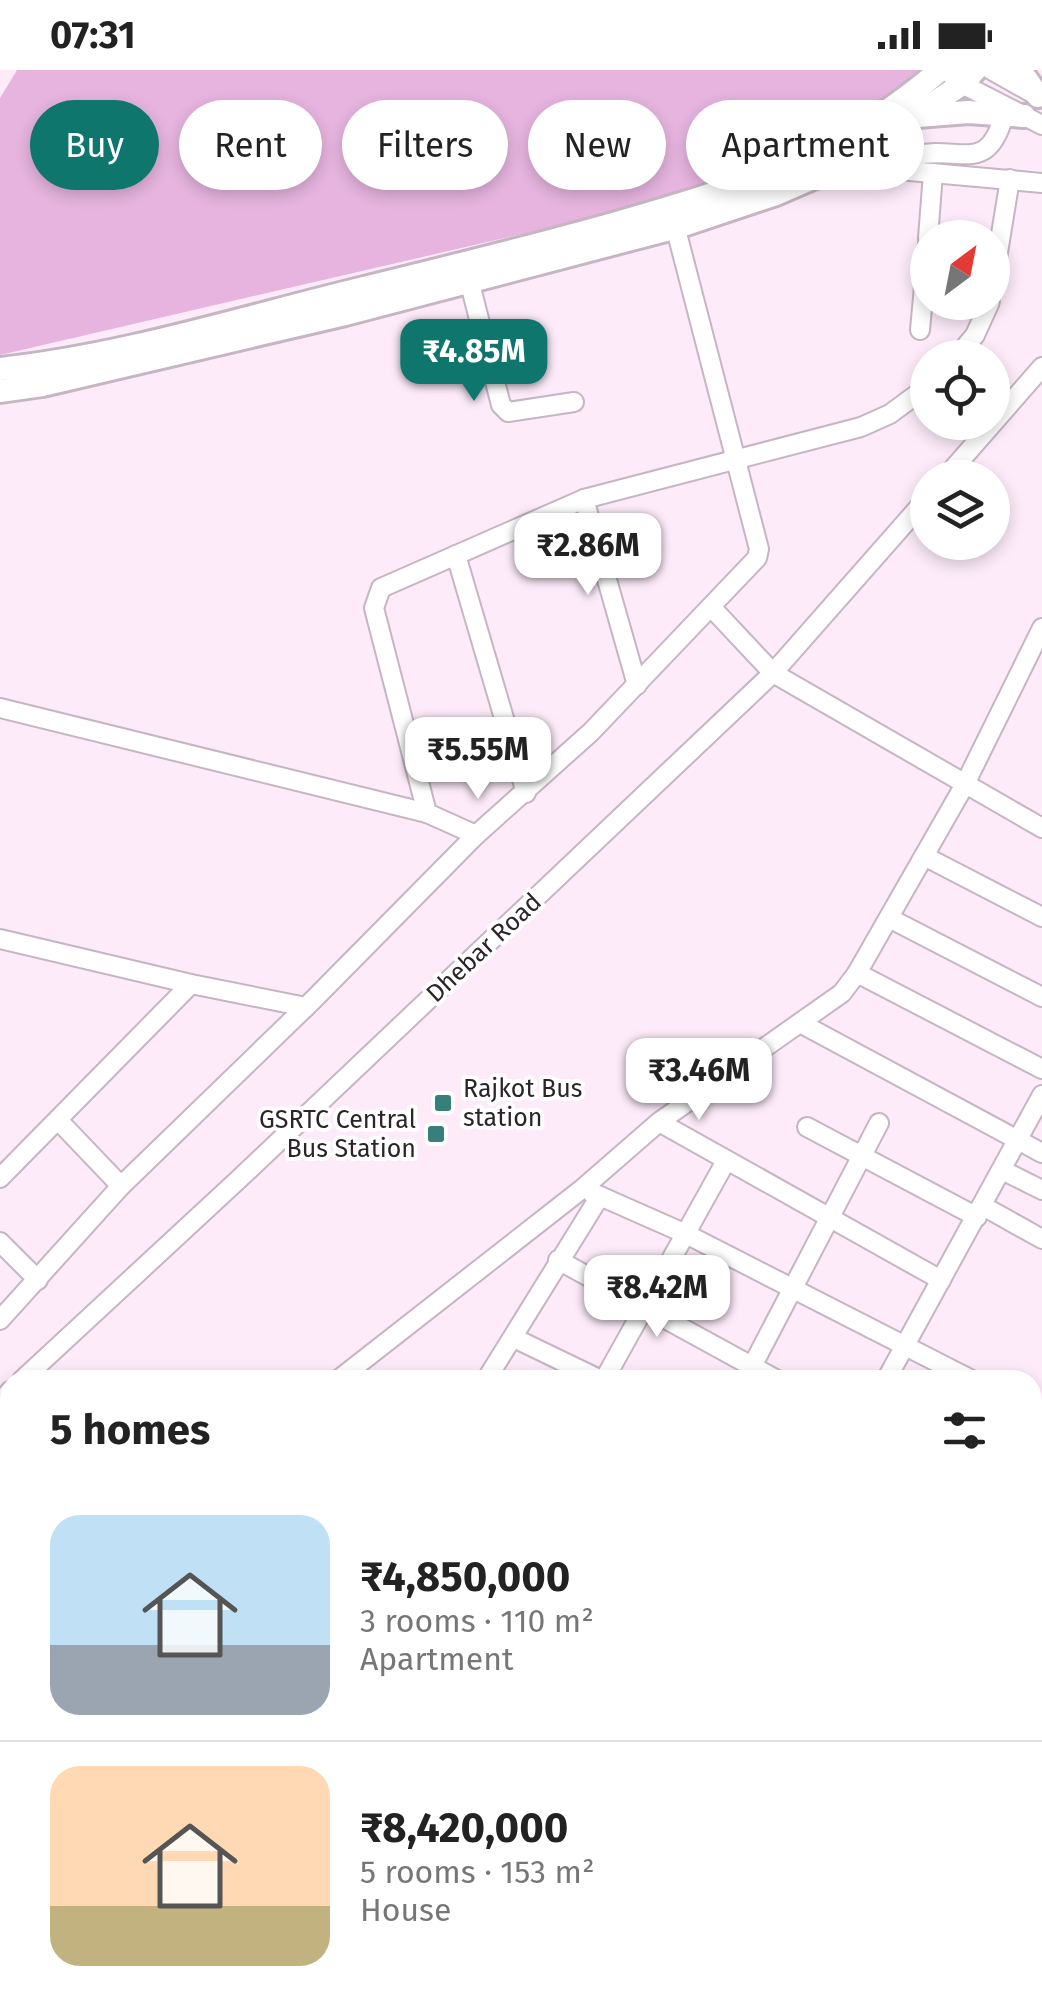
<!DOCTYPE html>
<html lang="en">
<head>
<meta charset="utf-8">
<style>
  body { margin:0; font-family:"Fira Sans",sans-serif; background:#f2f2f2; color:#222; height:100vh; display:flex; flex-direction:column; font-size:38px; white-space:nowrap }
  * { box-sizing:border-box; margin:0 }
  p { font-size:32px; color:#767676 }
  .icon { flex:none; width:55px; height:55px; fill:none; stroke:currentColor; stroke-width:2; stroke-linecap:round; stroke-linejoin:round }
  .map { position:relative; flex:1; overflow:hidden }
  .sheet { position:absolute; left:0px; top:1300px; width:1042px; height:642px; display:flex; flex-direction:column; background:#fff; border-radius:30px 30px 0 0; box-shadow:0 5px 15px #0003 }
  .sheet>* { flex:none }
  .hud { position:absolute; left:30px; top:30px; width:982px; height:90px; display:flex; gap:20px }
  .needle { width:65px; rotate:32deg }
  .fabs { position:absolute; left:910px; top:150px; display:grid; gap:20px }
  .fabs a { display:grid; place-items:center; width:100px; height:100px; border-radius:50%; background:#fff; box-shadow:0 5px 15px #0003; font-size:50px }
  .price { position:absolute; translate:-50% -85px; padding:0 22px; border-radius:20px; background:#fff; color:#222; font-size:32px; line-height:65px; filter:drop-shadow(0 2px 5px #0008) }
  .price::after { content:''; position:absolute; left:50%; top:60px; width:30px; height:22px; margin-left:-15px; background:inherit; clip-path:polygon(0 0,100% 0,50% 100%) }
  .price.active { background:#0f766e; color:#fff }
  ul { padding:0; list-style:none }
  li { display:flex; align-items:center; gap:30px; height:250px; padding:0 50px }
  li+li { border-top:2px solid #e0e0e0 }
  li span { display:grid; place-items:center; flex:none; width:280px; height:200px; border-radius:30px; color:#555 }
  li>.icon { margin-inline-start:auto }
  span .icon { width:120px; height:120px; fill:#fffc; stroke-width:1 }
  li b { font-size:42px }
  h2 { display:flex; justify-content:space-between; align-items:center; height:120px; padding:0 50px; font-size:42px }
  .chip { padding:0 35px; border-radius:45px; background:#fff; box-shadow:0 5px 15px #0003; font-size:35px; line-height:90px }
  .chip.active { background:#0f766e; color:#fff }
  .status { display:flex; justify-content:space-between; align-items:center; height:70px; padding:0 50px; background:#fff; direction:ltr }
  .status svg { height:28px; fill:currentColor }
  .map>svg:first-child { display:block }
</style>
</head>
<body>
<div class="status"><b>07:31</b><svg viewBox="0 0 49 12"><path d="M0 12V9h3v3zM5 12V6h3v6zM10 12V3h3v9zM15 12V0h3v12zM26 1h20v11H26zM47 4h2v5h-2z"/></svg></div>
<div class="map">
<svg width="1042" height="1942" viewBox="0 0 1042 1942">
  <rect width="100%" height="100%" fill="#fdebfa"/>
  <path fill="#e6b4df" d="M17,0H930L819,95L0,285V28Z"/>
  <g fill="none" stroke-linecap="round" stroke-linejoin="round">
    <g stroke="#c6b5c3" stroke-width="22">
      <g id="minor">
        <path d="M946,0L962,14L1042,55"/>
        <path d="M991,0L1034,24"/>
        <path d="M843,95L1042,113"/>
        <path d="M891,96C898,93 906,88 913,86C959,74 987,107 1004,45"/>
        <path d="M928,168L933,103"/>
        <path d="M469,210L501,335L508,342L574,332"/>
        <path d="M992,219L1010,109"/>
        <path d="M920,260L928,173"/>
        <path d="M956,288L975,265L990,232"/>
        <path d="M945,408L1042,297"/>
        <path d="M584,429L637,615"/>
        <path d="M456,485L526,723"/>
        <path d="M712,538L773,603L1042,758"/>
        <path d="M0,638L427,743"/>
        <path d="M476,765L427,743L374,538L381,518L584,429L861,357L890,344L928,316"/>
        <path d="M924,786L1042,847"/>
        <path d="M889,848L1042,927"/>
        <path d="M0,869L191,914"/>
        <path d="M857,903L1042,999"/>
        <path d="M802,954L1042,1083"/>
        <path d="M58,1050L121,1116"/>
        <path d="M659,1052L941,1210"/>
        <path d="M807,1057L977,1147"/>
        <path d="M1002,1100L1042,1120"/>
        <path d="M0,1108L191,914L306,937"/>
        <path d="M600,1126L686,1164L972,1310"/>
        <path d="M983,1136L1042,1169"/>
        <path d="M0,1172L38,1210"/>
        <path d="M558,1190L777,1310"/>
        <path d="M0,1250L121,1116L314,929L476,765L591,662L757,488L759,479L673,148"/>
        <path d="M514,1268L601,1310"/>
        <path d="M22,1310L239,1109L773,603L928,427"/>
        <path d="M338,1310L582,1119L659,1052L842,923L857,903L964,716L1042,558"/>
        <path d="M486,1310L600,1126L592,1123"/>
        <path d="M604,1310L726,1091"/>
        <path d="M745,1310L879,1053"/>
        <path d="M886,1310L1042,1025"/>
        <path d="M0,1333L10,1321"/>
        <path d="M1032,1370L1042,1352"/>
        <path d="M1032,1539L1042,1544"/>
        <path d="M1032,1587L1042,1572"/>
        <path d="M0,1627L10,1615"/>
        <path d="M0,1696L10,1704"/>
        <path d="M1032,1774L1042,1756"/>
        <path d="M0,1787L10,1772"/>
        <path d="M0,1827L10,1835"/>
        <path d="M1032,1836L1042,1841"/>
        <path d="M130,1932L142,1942"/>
        <path d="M695,1932L705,1942"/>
        <path d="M855,1932L872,1942"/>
        <path d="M1006,1932L1024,1942"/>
        <path d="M0,1934L10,1922"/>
        <path d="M228,1942L234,1932"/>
        <path d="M833,1942L838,1932"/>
        <path d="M944,1942L949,1932"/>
        <path d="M1040,1942L1042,1939"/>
      </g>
    </g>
    <g stroke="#c6b5c3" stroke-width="28">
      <g id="major">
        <path d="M1020,0L1038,26"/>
        <path d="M918,46L968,42L1024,46"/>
        <path d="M0,299C121,286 238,249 356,220C442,199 528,178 613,154C738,118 839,88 940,0"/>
        <path d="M0,321L42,315L345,244L677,157L776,124L843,95L962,14L975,0"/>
      </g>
    </g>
    <use href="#minor" stroke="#fff" stroke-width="18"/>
    <use href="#major" stroke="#fff" stroke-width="22"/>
  </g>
  <g fill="#387f79" stroke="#fff" stroke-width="4">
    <rect x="433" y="1023" width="20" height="20" rx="5"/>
    <rect x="426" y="1054" width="20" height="20" rx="5"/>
  </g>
  <g text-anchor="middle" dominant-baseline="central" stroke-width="8" stroke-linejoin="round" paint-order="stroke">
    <g font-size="25" fill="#2b252a" stroke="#fff">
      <text transform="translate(484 878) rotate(-43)">Dhebar Road</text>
    </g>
    <g font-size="25" fill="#2b252a" stroke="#fff" text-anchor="start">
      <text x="463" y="1019">Rajkot Bus<tspan x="463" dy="29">station</tspan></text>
      <text x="416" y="1050" text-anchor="end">GSRTC Central<tspan x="416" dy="29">Bus Station</tspan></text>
    </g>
  </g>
</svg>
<div class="fabs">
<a><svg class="needle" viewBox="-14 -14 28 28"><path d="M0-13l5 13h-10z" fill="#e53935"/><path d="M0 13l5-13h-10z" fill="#767676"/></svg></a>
<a><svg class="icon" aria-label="locate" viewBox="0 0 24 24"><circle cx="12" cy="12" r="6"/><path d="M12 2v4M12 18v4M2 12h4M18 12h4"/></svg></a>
<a><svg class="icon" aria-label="layers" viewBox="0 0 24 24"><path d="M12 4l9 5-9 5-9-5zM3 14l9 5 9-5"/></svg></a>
</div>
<b class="price active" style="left:474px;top:334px">₹4.85M</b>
<b class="price" style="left:588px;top:528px">₹2.86M</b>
<b class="price" style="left:478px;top:732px">₹5.55M</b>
<b class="price" style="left:699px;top:1053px">₹3.46M</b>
<b class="price" style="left:657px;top:1270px">₹8.42M</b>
<div class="hud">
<a class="chip active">Buy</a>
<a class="chip">Rent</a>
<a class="chip">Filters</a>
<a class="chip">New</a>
<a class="chip">Apartment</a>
</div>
<section class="sheet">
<h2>5 homes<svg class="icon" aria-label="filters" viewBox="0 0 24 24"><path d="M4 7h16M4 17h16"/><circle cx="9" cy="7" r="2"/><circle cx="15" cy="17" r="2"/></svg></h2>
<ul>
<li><span style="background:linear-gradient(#bfe0f5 65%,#9aa5b1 0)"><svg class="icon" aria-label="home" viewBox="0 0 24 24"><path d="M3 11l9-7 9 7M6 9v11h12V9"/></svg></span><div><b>₹4,850,000</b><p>3 rooms · 110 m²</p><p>Apartment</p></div></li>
<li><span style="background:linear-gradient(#ffd9b3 70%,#c2b280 0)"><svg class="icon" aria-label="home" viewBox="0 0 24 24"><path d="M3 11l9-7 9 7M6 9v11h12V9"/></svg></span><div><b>₹8,420,000</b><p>5 rooms · 153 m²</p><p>House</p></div></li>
</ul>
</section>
</div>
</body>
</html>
